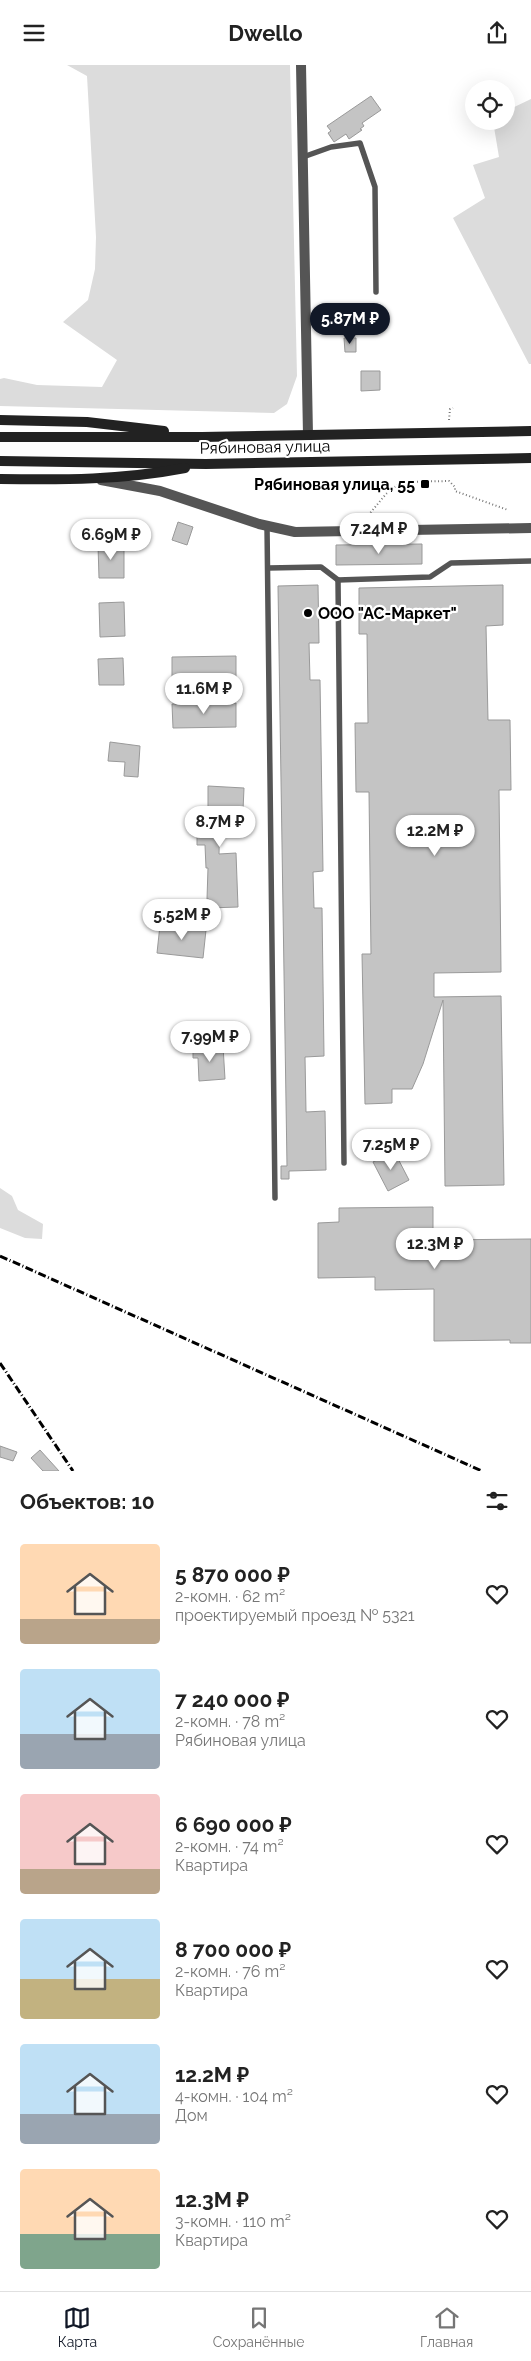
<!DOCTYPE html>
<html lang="ru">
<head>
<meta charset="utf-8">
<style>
  body { margin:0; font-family:Raleway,sans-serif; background:#f6f6f6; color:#222; height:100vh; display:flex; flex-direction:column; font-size:19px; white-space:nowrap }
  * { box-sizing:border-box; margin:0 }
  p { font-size:16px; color:#767676 }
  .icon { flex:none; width:28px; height:28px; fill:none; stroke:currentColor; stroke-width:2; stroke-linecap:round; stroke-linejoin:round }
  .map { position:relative; height:1406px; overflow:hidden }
  .panel { display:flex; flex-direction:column; background:#fff; flex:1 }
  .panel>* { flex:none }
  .buttons { position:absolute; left:465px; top:15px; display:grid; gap:10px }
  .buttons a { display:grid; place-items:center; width:50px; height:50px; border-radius:50%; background:#fff; box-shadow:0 5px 20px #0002; font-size:25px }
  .price { position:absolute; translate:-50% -42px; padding:0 11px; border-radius:18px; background:#fff; color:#222; font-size:16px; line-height:32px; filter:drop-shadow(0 1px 2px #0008) }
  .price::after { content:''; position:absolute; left:50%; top:30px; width:15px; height:11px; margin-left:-8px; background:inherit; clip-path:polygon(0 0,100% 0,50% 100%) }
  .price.selected { background:#111827; color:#fff }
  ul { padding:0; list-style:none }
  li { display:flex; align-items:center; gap:15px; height:125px; padding:0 20px }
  li span { display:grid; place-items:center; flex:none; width:140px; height:100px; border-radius:5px; color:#555 }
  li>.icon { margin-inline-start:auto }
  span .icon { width:60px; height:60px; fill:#fffc; stroke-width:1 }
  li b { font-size:21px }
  h2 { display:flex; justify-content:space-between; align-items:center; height:60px; padding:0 20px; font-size:21px }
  header { display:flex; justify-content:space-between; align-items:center; height:65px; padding:0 20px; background:#fff; font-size:22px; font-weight:700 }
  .tab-bar { display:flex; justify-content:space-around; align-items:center; height:70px; border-top:1px solid #e0e0e0; background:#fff; font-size:14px; color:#767676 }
  .tab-bar a { display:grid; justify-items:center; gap:2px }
  .tab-bar .selected { color:#111827 }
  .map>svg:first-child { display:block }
</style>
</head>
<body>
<header><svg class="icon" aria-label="menu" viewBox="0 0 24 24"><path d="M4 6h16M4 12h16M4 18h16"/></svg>Dwello<svg class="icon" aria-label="share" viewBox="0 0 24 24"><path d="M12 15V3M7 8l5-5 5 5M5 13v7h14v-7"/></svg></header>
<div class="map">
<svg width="531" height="1406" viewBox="0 0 531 1406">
  <rect width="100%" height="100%" fill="#fff"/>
  <g fill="#dcdcdc">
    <path d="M67,0H290L297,311L287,339L274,348L0,341V314L4,313L37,320L102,322L117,295L63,257L88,235L95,204L96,172L87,11Z"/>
    <path d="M531,34V299H529L453,153L485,133L473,100L499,92L493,56H506V46Z"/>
    <path d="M0,1123L12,1131L18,1145L43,1159L42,1174L25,1173L0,1163Z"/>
  </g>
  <g fill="#c4c4c4" stroke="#999">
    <path d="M371,31L381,45L362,58L364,61L360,64L362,65L349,74L346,69L334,77L328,68L331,66L327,61Z"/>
    <path d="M344,273H356V287H345Z"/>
    <path d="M361,306H380V325L361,326Z"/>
    <path d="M178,457L193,462L187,480L172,475Z"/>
    <path d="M124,479V513H99L98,480Z"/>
    <path d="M422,479V499L336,500V480Z"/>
    <path d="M318,520L319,578H309L310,615H320L323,806L313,807L314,843H322L324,991L305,992L306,1047L325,1046L326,1105L289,1106V1114H281V1101H287L278,521Z"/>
    <path d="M503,520V560L486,561L488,655H510L511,725H499L501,907L434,908V932L501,931L504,1120L445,1121L443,935L423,999L412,1024H392V1038L365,1039L362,889H371L369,727H356L355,658H368L367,569H359V523Z"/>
    <path d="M124,537L125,571L100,572L99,538Z"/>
    <path d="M236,591V615L172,616V592Z"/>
    <path d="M123,593L124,620H99L98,594Z"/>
    <path d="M236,638V662L173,663L172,639Z"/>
    <path d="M110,677L140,681L138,712L124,711L125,697L108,696Z"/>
    <path d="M208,721L244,723L243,745H220L219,789L236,788L238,842L209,843V834H207L208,803H206L205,780H197V771H195V759L197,757L208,758Z"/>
    <path d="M160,860L206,865L203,893L157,888Z"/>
    <path d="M223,981L225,1014L199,1016L198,993H193V983Z"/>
    <path d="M394,1086L409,1115L388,1126L373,1097Z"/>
    <path d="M433,1142V1175L531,1174V1278H510V1275L434,1276V1224L375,1225V1212L318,1213V1158L339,1157V1143Z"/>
    <path d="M0,1381L17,1387L13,1396L0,1392Z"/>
    <path d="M40,1385L59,1406H43L31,1393Z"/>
  </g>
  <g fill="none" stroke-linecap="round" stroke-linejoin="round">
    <g stroke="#777" stroke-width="2" stroke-dasharray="1 2.5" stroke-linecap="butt">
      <path d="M449,355L450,344L453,343"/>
      <path d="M366,453L386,429L401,417L449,416L455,422V426L508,445"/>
    </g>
    <g stroke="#555" stroke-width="5.5">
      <path d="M303,92L331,82L360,78L375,122L376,227"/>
      <path d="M267,461L275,1133"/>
      <path d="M268,503L321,502L338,515L430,512L451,498L531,496"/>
      <path d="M338,515L344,1098"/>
    </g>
    <g stroke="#555" stroke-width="10">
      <path d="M301,0L308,370"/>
      <path d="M101,415L160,426L259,459L295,467L531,463"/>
    </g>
    <g stroke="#222" stroke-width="10">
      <path d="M0,355L87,357L164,366"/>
      <path d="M0,372H202L531,366"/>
      <path d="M0,396L206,399L531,393"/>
      <path d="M0,414C63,415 123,415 185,403"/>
    </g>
    <g stroke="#000" stroke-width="3" stroke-dasharray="8 2.5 1 2.5" stroke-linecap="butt">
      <path d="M0,1191L482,1406"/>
      <path d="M0,1298L73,1406"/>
    </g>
  </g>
  <g fill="#000" stroke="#fff" stroke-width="2">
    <rect x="420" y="414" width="10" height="10" rx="2.5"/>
    <circle cx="308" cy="548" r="5"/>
  </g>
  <g text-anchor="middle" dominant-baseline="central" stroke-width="4.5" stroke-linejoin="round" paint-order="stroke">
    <g font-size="16" fill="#000" stroke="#fff">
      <text transform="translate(265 382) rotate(-1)">Рябиновая улица</text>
    </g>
    <g font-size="16" font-weight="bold" fill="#000" stroke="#fff" text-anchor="end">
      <text x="415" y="419">Рябиновая улица, 55</text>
      <text x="318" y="548" text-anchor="start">ООО "АС-Маркет"</text>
    </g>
  </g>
</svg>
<div class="buttons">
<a><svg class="icon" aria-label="locate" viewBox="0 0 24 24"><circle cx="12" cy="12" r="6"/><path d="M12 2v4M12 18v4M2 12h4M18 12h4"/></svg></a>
</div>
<b class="price selected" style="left:350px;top:280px">5.87M ₽</b>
<b class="price" style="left:379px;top:490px">7.24M ₽</b>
<b class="price" style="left:111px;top:496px">6.69M ₽</b>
<b class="price" style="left:204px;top:650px">11.6M ₽</b>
<b class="price" style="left:220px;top:783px">8.7M ₽</b>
<b class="price" style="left:435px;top:792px">12.2M ₽</b>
<b class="price" style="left:182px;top:876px">5.52M ₽</b>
<b class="price" style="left:210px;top:998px">7.99M ₽</b>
<b class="price" style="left:391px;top:1106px">7.25M ₽</b>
<b class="price" style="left:435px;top:1205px">12.3M ₽</b>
</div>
<section class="panel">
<h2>Объектов: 10<svg class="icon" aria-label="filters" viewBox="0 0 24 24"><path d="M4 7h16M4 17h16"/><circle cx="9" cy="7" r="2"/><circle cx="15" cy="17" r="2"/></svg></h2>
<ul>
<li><span style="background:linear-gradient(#ffd9b3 75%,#b9a48a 0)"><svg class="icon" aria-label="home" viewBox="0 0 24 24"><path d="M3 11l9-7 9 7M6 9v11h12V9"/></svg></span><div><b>5 870 000 ₽</b><p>2-комн. · 62 m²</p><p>проектируемый проезд № 5321</p></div><svg class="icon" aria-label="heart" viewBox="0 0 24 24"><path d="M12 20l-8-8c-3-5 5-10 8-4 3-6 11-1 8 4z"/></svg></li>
<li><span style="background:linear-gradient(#bfe0f5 65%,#9aa5b1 0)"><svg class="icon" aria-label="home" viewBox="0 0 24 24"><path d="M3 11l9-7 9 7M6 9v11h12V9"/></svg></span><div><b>7 240 000 ₽</b><p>2-комн. · 78 m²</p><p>Рябиновая улица</p></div><svg class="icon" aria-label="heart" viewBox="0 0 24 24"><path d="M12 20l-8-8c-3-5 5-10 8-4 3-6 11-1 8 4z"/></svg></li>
<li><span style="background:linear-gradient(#f6c9c9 75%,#b9a48a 0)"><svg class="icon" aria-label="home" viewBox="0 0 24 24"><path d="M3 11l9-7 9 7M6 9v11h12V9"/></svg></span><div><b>6 690 000 ₽</b><p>2-комн. · 74 m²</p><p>Квартира</p></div><svg class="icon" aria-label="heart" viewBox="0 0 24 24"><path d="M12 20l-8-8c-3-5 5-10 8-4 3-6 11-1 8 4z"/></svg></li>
<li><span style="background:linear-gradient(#bfe0f5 60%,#c2b280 0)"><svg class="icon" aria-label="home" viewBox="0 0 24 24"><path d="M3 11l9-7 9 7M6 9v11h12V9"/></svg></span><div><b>8 700 000 ₽</b><p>2-комн. · 76 m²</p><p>Квартира</p></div><svg class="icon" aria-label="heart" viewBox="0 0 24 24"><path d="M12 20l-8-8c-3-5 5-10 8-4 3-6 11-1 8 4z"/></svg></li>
<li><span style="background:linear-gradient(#bfe0f5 70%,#9aa5b1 0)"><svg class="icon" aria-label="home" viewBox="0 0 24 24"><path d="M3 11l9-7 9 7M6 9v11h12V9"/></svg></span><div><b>12.2M ₽</b><p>4-комн. · 104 m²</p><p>Дом</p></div><svg class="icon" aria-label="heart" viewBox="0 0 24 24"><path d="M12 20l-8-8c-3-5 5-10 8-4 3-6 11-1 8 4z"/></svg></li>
<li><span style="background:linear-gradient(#ffd9b3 65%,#7fa58c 0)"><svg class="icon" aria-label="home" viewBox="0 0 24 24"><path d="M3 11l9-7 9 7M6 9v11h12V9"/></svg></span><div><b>12.3M ₽</b><p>3-комн. · 110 m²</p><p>Квартира</p></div><svg class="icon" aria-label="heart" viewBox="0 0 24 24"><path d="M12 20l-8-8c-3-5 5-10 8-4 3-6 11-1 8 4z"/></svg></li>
</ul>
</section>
<nav class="tab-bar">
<a class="selected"><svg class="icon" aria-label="map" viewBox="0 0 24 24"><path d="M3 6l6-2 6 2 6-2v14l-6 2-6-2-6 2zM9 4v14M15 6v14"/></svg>Карта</a>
<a><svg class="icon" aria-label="saved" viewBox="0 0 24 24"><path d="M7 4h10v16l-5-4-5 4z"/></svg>Сохранённые</a>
<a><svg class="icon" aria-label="home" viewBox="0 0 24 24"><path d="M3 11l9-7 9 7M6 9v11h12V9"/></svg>Главная</a>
</nav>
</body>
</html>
